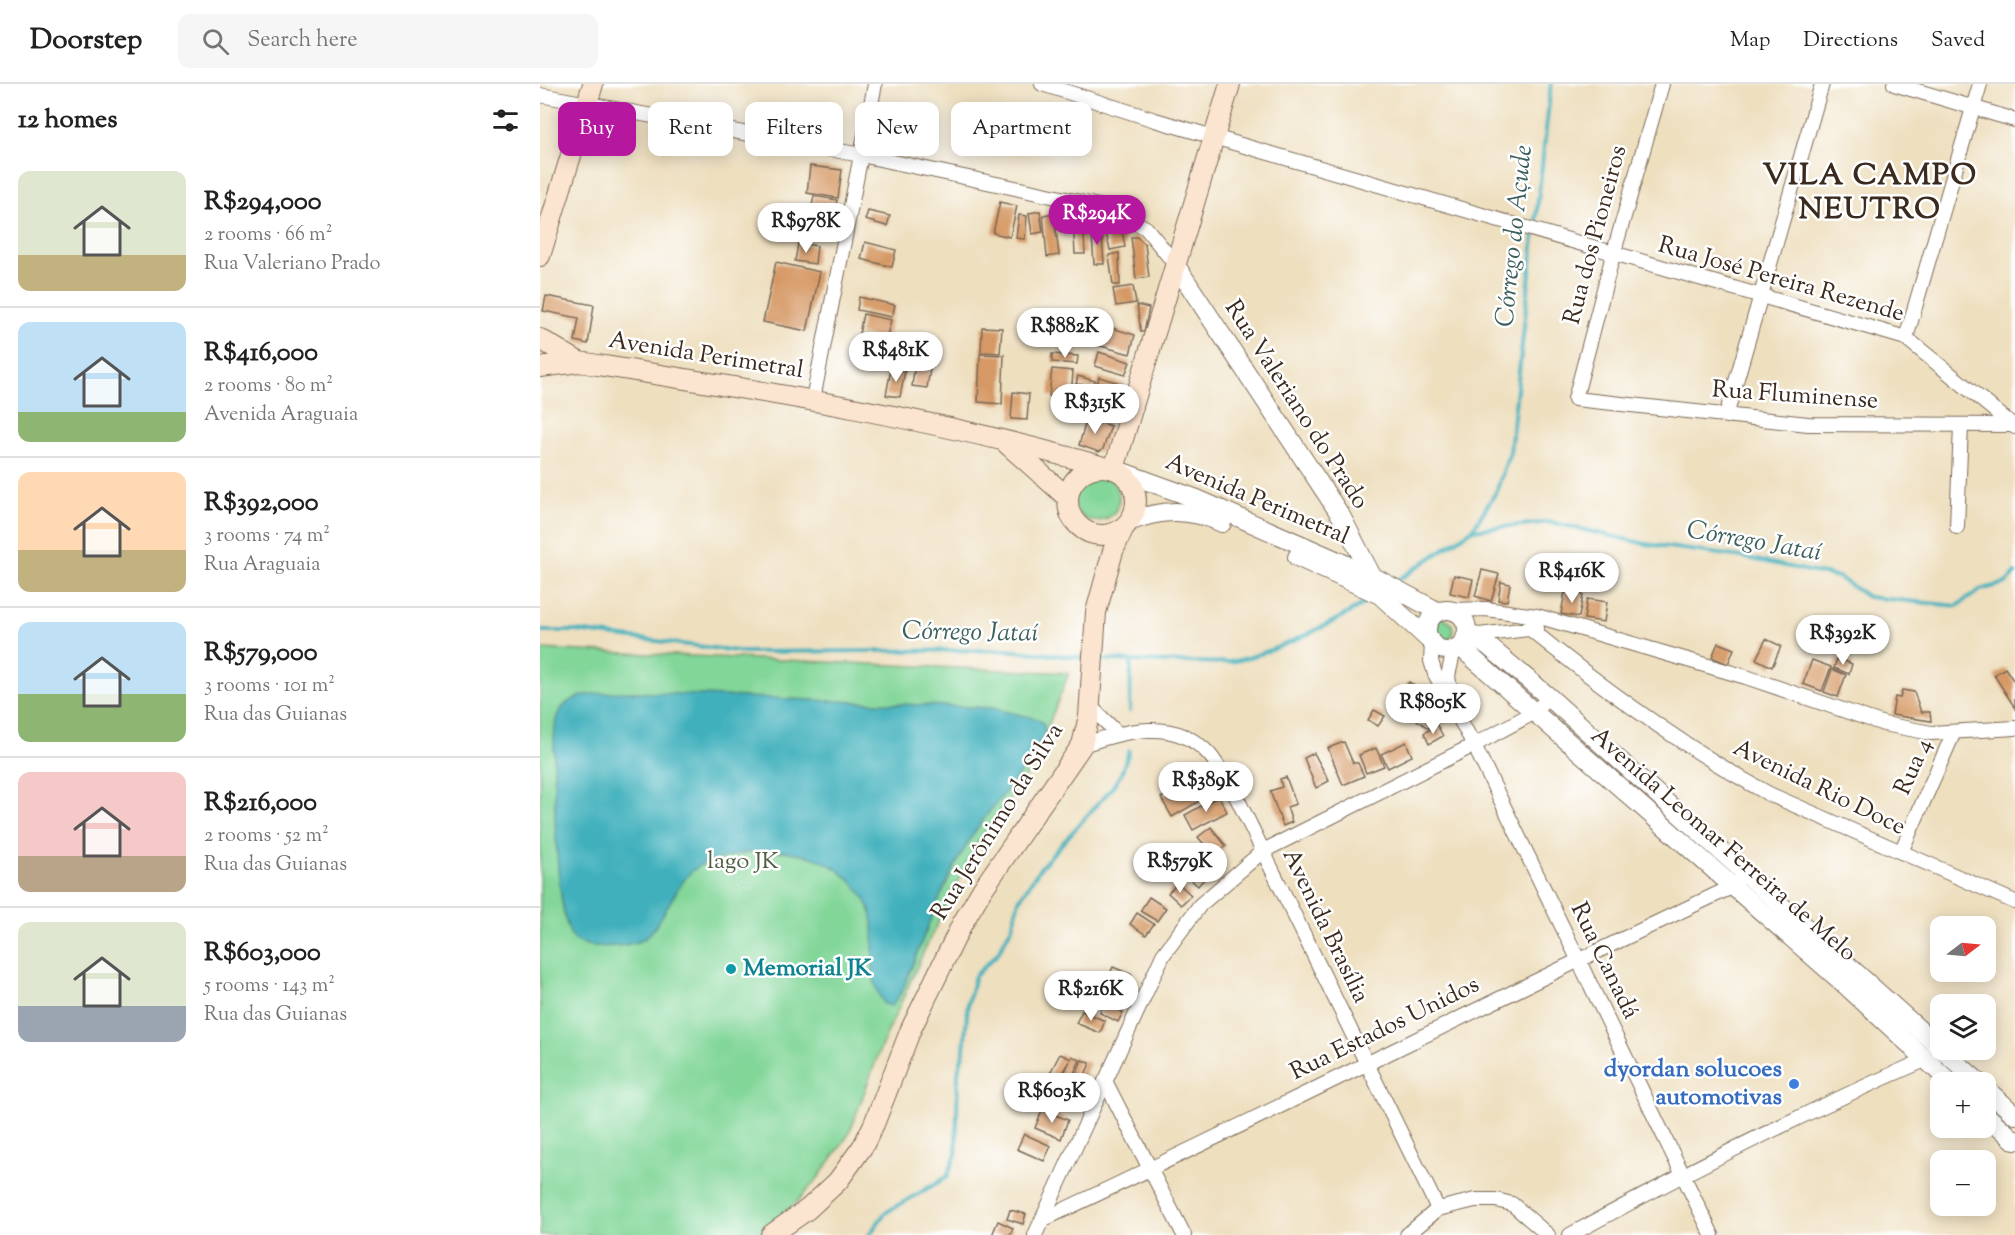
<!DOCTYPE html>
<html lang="en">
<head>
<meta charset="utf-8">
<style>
  body { margin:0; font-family:"Sorts Mill Goudy",serif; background:#f6f6f6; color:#222; height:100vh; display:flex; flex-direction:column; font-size:22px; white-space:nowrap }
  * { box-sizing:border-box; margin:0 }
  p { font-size:20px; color:#767676 }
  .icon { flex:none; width:33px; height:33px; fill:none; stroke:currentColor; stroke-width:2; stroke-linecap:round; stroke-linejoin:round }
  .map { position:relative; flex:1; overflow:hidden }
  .drawer { display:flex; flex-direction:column; background:#fff; width:540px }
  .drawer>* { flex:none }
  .hud { position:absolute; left:18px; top:18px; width:570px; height:54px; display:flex; gap:12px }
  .needle { width:39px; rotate:74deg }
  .buttons { position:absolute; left:1390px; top:832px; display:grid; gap:12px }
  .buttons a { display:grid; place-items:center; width:66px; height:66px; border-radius:12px; background:#fff; box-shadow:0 3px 15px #0003; font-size:30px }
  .price { position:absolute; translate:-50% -51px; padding:0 14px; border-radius:21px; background:#fff; color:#222; font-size:20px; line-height:39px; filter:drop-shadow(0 2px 3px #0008) }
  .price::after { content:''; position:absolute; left:50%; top:36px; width:18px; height:14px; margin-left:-9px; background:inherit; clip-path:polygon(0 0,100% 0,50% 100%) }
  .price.current { background:#b5179e; color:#fff }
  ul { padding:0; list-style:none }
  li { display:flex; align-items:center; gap:18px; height:150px; padding:0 18px }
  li+li { border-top:2px solid #e0e0e0 }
  li span { display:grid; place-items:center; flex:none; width:168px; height:120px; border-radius:12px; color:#555 }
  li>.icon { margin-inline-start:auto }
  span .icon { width:72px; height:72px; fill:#fffc; stroke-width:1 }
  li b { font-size:26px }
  h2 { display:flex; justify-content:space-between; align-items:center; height:72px; padding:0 18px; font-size:26px }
  .tag { padding:0 21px; border-radius:12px; background:#fff; box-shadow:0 3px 15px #0003; font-size:21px; line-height:54px }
  .tag.current { background:#b5179e; color:#fff }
  header { display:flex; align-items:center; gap:36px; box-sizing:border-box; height:84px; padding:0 30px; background:#fff; border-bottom:2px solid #e0e0e0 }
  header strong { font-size:28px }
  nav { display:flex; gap:33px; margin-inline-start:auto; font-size:21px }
  .search { width:420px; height:54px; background:#f6f6f6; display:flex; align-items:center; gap:15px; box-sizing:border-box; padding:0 21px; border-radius:12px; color:#767676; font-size:22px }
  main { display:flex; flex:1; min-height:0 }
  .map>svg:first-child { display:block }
</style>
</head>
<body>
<header>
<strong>Doorstep</strong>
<div class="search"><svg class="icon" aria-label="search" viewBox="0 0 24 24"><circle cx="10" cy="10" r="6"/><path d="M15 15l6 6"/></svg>Search here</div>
<nav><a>Map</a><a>Directions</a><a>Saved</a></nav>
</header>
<main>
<section class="drawer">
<h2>12 homes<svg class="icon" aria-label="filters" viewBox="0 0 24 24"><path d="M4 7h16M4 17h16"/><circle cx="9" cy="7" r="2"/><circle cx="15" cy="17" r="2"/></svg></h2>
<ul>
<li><span style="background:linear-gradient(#dfe7d0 70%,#c2b280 0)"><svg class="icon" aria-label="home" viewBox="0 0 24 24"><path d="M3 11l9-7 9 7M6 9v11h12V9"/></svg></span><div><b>R$294,000</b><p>2 rooms · 66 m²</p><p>Rua Valeriano Prado</p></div></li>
<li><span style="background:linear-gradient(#bfe0f5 75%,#8fb573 0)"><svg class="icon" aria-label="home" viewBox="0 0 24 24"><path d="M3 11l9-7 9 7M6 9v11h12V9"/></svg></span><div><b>R$416,000</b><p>2 rooms · 80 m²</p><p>Avenida Araguaia</p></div></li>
<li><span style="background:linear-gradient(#ffd9b3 65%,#c2b280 0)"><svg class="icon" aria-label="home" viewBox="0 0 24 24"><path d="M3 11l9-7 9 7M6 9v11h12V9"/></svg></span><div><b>R$392,000</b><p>3 rooms · 74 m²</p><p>Rua Araguaia</p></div></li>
<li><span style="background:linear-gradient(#bfe0f5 60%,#8fb573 0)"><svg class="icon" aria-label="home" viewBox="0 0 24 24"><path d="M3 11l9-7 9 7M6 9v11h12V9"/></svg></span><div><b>R$579,000</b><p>3 rooms · 101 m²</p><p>Rua das Guianas</p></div></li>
<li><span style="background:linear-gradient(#f6c9c9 70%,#b9a48a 0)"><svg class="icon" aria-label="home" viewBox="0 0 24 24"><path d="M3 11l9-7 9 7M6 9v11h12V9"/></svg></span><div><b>R$216,000</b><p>2 rooms · 52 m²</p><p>Rua das Guianas</p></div></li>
<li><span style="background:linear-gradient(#dfe7d0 70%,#9aa5b1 0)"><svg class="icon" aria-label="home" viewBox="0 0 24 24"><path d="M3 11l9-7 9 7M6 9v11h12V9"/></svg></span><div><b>R$603,000</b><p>5 rooms · 143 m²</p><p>Rua das Guianas</p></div></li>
</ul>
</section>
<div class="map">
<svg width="1475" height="1151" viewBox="0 0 1475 1151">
  <rect width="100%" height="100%" fill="#fff"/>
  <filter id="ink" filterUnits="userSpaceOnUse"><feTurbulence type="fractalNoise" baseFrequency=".0167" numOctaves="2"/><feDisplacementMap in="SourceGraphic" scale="12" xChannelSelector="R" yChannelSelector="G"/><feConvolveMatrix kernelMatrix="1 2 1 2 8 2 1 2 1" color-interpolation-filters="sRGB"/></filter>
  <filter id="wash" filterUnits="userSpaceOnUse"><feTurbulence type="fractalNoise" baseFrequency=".008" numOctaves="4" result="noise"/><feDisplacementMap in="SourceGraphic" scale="24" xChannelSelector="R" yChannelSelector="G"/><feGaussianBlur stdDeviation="1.35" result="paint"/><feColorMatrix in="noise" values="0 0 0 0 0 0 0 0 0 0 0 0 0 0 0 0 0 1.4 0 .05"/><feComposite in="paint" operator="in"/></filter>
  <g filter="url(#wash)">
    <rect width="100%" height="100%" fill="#eedfbf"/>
    <g fill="#81d698" stroke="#5e805b" stroke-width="1.5">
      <circle cx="556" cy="414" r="23"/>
      <circle cx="901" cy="546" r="12"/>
      <path d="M0,565L529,589L491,685L436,761L384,867L341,963L309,1050L279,1093L255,1120L218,1151H0Z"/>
    </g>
    <path fill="#41b0bc" stroke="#3e6d6d" stroke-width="1.5" d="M93,608L452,624L498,635L503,639L505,648C490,685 456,715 434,749C403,797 384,854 362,907L352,922L344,920C340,912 335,905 334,895C329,866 341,838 323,812C292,766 235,759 185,774C176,776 163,778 156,784C134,800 120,847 102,856C88,863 45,867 33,854C15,832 14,703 14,670C14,659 13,640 18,630C30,605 71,609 93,608Z"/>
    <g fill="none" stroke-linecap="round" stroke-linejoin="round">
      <g stroke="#41b0bc" stroke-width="4">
        <path d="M932,446L1010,438L1106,460L1202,473L1298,493L1328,513L1417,522L1440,506L1466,499L1475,489"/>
        <path d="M855,498L932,446L956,408L970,368L1011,0"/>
        <path d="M0,547H36L205,568L465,566L547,574"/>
        <path d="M560,575C591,578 621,578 652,578C664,578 677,579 689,578C726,573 801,536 832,514"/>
        <path d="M590,627L591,578"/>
        <path d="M329,1151L345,1129L407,1093L416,1070L418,988L424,966L428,919L435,892L458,869L472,843L479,816L501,783L571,705L581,690L589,667"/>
      </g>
    </g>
    <g id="blocks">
      <g fill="#d69965">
        <path d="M270,82L302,86L298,114L267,109Z"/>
        <path d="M274,112L297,116L294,135L270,131Z"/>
        <path d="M460,118L477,122L470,153L453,149Z"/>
        <path d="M328,127L350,132L347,142L325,136Z"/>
        <path d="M500,127L503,148L492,150L489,129Z"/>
        <path d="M514,129L519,171L507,173L503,131Z"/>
        <path d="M479,131L487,132L485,155L476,154Z"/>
        <path d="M549,135L550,151L544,152L545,170H535L533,136Z"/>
        <path d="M551,139H557L558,152H562L564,180H554Z"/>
        <path d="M564,140L582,147L585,163L570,166Z"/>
        <path d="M591,153H597L605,160L609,193L596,195Z"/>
        <path d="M325,158L356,166L352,183L321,175Z"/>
        <path d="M258,159L277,162L275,180L255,177Z"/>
        <path d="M579,169L580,201H573L569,171Z"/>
        <path d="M236,178L280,188L267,247L223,238Z"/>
        <path d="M593,202L596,219L576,222L573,205Z"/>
        <path d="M6,212L54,221L48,260L35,257L39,234L3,227Z"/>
        <path d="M319,213L355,221L352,233L317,226Z"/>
        <path d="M597,221L609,224L604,248H601Z"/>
        <path d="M323,230L351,236L346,256L319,250Z"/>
        <path d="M552,238L595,251L590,270L546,258Z"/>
        <path d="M442,243L462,244L460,269L441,268Z"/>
        <path d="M318,253L345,259L340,281L313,275Z"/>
        <path d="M559,268L590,278L585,291L555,282Z"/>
        <path d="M440,270L464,271L462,320L438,318Z"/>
        <path d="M512,270L538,272L537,280L512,278Z"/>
        <path d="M376,271L392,273L387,304L372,302Z"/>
        <path d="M351,285L365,287L360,313L346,311Z"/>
        <path d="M512,285L533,287L531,314L509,312Z"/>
        <path d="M538,292L555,297L553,304L536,300Z"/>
        <path d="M559,293L583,300L579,313L555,306Z"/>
        <path d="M542,304L576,313L570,332L533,322L536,310L540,311Z"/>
        <path d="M473,308L489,310L487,336L471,335Z"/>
        <path d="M547,334L571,342L563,365L559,368L539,361Z"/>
        <path d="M942,486L959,490L951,517L935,512Z"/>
        <path d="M914,491L933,495L929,513L910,509Z"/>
        <path d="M961,498L970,500L967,517L958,516Z"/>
        <path d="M1025,508L1043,511L1039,533L1021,530Z"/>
        <path d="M1047,515L1067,518L1064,538L1044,535Z"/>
        <path d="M1226,555L1241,562L1232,583L1216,575Z"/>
        <path d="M1178,559L1194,565L1188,580L1172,573Z"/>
        <path d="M1297,574L1312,580L1309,590L1294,584Z"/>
        <path d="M1272,576L1291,583L1282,607L1263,600Z"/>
        <path d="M1465,584L1475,599V624L1454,591Z"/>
        <path d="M1292,585L1306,591L1298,613L1284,608Z"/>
        <path d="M869,598L889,611L879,626L859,612Z"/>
        <path d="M1362,606L1374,608L1381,628H1390L1391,637L1352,631L1355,613L1360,614Z"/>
        <path d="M888,619L894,626L888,632L897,638L888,644L873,633Z"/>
        <path d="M834,626L845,632L838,642L828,636Z"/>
        <path d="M897,641L903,652L889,660L884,649Z"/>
        <path d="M804,658L813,679H818L824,692L803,701L788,664Z"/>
        <path d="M866,658L872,672L848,684L841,670Z"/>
        <path d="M836,664L844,682L826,689L819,671Z"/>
        <path d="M774,669L789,697L776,704L764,674Z"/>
        <path d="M746,693L756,720L747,723L752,738L743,742L730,707L742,703L740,695Z"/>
        <path d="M646,698L658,718L632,733L621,714Z"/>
        <path d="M679,712L687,728L653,746L645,731Z"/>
        <path d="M671,743L686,762L674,772L658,753Z"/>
        <path d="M655,775L670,788L658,802L643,789Z"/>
        <path d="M638,799L651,811L641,821L628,809Z"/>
        <path d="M609,813L626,824L617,837L600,827Z"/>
        <path d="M597,829L614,840L606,851L590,840Z"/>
        <path d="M573,883L592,891L581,914L563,905Z"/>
        <path d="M564,919L583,928L578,938L560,929Z"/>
        <path d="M542,927L565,937L560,949L536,939Z"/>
        <path d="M520,970L531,975L532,972L540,976L529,1000L521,996L530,977L520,994L510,989Z"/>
        <path d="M542,976L550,979L539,1005L531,1002Z"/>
        <path d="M502,1026L528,1036L521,1055L495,1044Z"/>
        <path d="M484,1050L511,1062L504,1077L477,1065Z"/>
        <path d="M470,1126L486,1130L483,1140L467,1135Z"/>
        <path d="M458,1137L473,1144L470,1151H452Z"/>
      </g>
    </g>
  </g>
  <g filter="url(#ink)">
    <use href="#blocks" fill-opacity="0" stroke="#7a6956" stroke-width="1.5"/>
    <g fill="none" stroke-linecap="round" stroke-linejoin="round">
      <g stroke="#7a6956" stroke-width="16">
        <g id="minor">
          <path d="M502,0L615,36L1366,254L1475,343"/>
          <path d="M1122,0L1073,171L1035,315L1268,340L1473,341"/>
          <path d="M1354,0L1475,36"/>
          <path d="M0,11L321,71L568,124L606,144L635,180"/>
          <path d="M1366,254L1440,0"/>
          <path d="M273,315L335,0"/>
          <path d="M1186,332L1282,0"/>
          <path d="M1417,443L1421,341"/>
          <path d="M913,526L946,525L997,532L1206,593L1344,640L1391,649L1475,644"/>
          <path d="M989,544C1065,606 1143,663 1229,710L1475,818"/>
          <path d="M927,549L939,551L997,544"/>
          <path d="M892,560L891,577L895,590L934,661L1172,1151"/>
          <path d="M911,611L908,592L914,565"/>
          <path d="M549,621L578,650"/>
          <path d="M542,661C585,647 634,632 669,670C680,683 688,700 697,714L898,1125"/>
          <path d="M1361,768L1414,648"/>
          <path d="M565,997L644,1151"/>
          <path d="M502,1136C734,1028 962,911 1194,802L1197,798"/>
          <path d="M495,1151L623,871L660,821L723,767L934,661L995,628L1009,613"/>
          <path d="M867,1151L898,1125L935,1116H956L972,1120L1008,1151"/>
          <path d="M1030,1151C1146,1088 1264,1028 1385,976"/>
        </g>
      </g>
      <g stroke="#7a6956" stroke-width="20">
        <g id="tertiary">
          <path d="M635,180L801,432L832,492"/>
          <path d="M577,386L657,415L832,492L897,527"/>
          <path d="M588,438C622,425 649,424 682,439"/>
          <path d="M757,473L840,511L888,555"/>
          <circle cx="907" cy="546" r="20"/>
          <path d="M926,551L947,561L1009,613L1401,965"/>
          <path d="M919,562L1303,899L1411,999"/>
          <path d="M1402,966L1440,999"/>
          <path d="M1446,1005L1475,1031"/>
          <path d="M1446,1031L1475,1057"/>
        </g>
      </g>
      <g stroke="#7a6956" stroke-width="22">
        <g id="secondary">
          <path d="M0,172L53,0"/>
          <path d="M0,255L39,278"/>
          <path d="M0,283L39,278C215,306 392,333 564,383"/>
          <path d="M466,359L528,414"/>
          <circle cx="562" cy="417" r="34"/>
          <path d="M574,385L690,0"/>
          <path d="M231,1151L268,1125L298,1097L323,1062L334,1040L371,945L422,840L442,806L542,661L549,632L556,528L573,467L584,443"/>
        </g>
      </g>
      <use href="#minor" stroke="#fff" stroke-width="14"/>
      <use href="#tertiary" stroke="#fff" stroke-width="18"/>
      <use href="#secondary" stroke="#fce5d0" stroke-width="20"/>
    </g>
  </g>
  <circle fill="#0f9aa8" stroke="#fff" stroke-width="2" cx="191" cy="885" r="6"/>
  <circle fill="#3f7fe0" stroke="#fff" stroke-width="2" cx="1254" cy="1000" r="6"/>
  <g text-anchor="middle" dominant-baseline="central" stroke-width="5" stroke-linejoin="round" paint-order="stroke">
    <g font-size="24" fill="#3b2a1e" stroke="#fff">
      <text transform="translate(1056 151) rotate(-75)">Rua dos Pioneiros</text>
      <text transform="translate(1241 196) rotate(16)">Rua José Pereira Rezende</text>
      <text transform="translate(166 272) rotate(9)">Avenida Perimetral</text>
      <text transform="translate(1255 312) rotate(4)">Rua Fluminense</text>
      <text transform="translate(756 321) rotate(57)">Rua Valeriano do Prado</text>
      <text transform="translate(717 416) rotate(23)">Avenida Perimetral</text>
      <text transform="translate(1374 683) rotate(-66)">Rua 4</text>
      <text transform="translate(1279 704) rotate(26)">Avenida Rio Doce</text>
      <text transform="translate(458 738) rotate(-58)">Rua Jerônimo da Silva</text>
      <text transform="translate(1183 761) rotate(41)">Avenida Leomar Ferreira de Melo</text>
      <text transform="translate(785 842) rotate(64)">Avenida Brasília</text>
      <text transform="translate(1064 877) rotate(64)">Rua Canadá</text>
      <text transform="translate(845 945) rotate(-26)">Rua Estados Unidos</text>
    </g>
    <g font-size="24" fill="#505e43" stroke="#fff">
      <text x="203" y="778">lago JK</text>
    </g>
    <g font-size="24" font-weight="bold" fill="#0d838f" stroke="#fff" text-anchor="start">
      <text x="203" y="885">Memorial JK</text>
    </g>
    <g font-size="24" font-weight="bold" fill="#366cbe" stroke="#fff" text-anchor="end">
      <text x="1242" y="986">dyordan solucoes<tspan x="1242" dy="28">automotivas</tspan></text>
    </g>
    <g font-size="26" font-style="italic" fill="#3d605d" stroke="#fff">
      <text transform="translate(975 152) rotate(-84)">Córrego do Açude</text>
      <text transform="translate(1214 458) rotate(10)">Córrego Jataí</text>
      <text transform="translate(430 549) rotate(1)">Córrego Jataí</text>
    </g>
    <g font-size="30" font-weight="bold" letter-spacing="1.5" fill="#3b2a1e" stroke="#fff">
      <text x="1330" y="92">VILA CAMPO<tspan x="1330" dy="34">NEUTRO</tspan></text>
    </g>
  </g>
</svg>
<div class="buttons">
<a><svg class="needle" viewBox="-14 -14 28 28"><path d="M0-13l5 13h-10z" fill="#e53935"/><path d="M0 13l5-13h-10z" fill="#767676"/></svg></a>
<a><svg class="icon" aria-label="layers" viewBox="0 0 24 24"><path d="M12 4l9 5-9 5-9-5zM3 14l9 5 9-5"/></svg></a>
<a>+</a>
<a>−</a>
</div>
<b class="price current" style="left:557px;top:162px">R$294K</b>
<b class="price" style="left:266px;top:170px">R$978K</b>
<b class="price" style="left:525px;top:275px">R$882K</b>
<b class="price" style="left:356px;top:299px">R$481K</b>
<b class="price" style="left:555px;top:351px">R$315K</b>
<b class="price" style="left:1032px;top:520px">R$416K</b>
<b class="price" style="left:1303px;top:582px">R$392K</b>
<b class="price" style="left:893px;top:651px">R$805K</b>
<b class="price" style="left:666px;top:729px">R$389K</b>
<b class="price" style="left:640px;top:810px">R$579K</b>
<b class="price" style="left:551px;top:938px">R$216K</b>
<b class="price" style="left:512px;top:1040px">R$603K</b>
<div class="hud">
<a class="tag current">Buy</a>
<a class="tag">Rent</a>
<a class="tag">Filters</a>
<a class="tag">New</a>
<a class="tag">Apartment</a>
</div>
</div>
</main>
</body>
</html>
